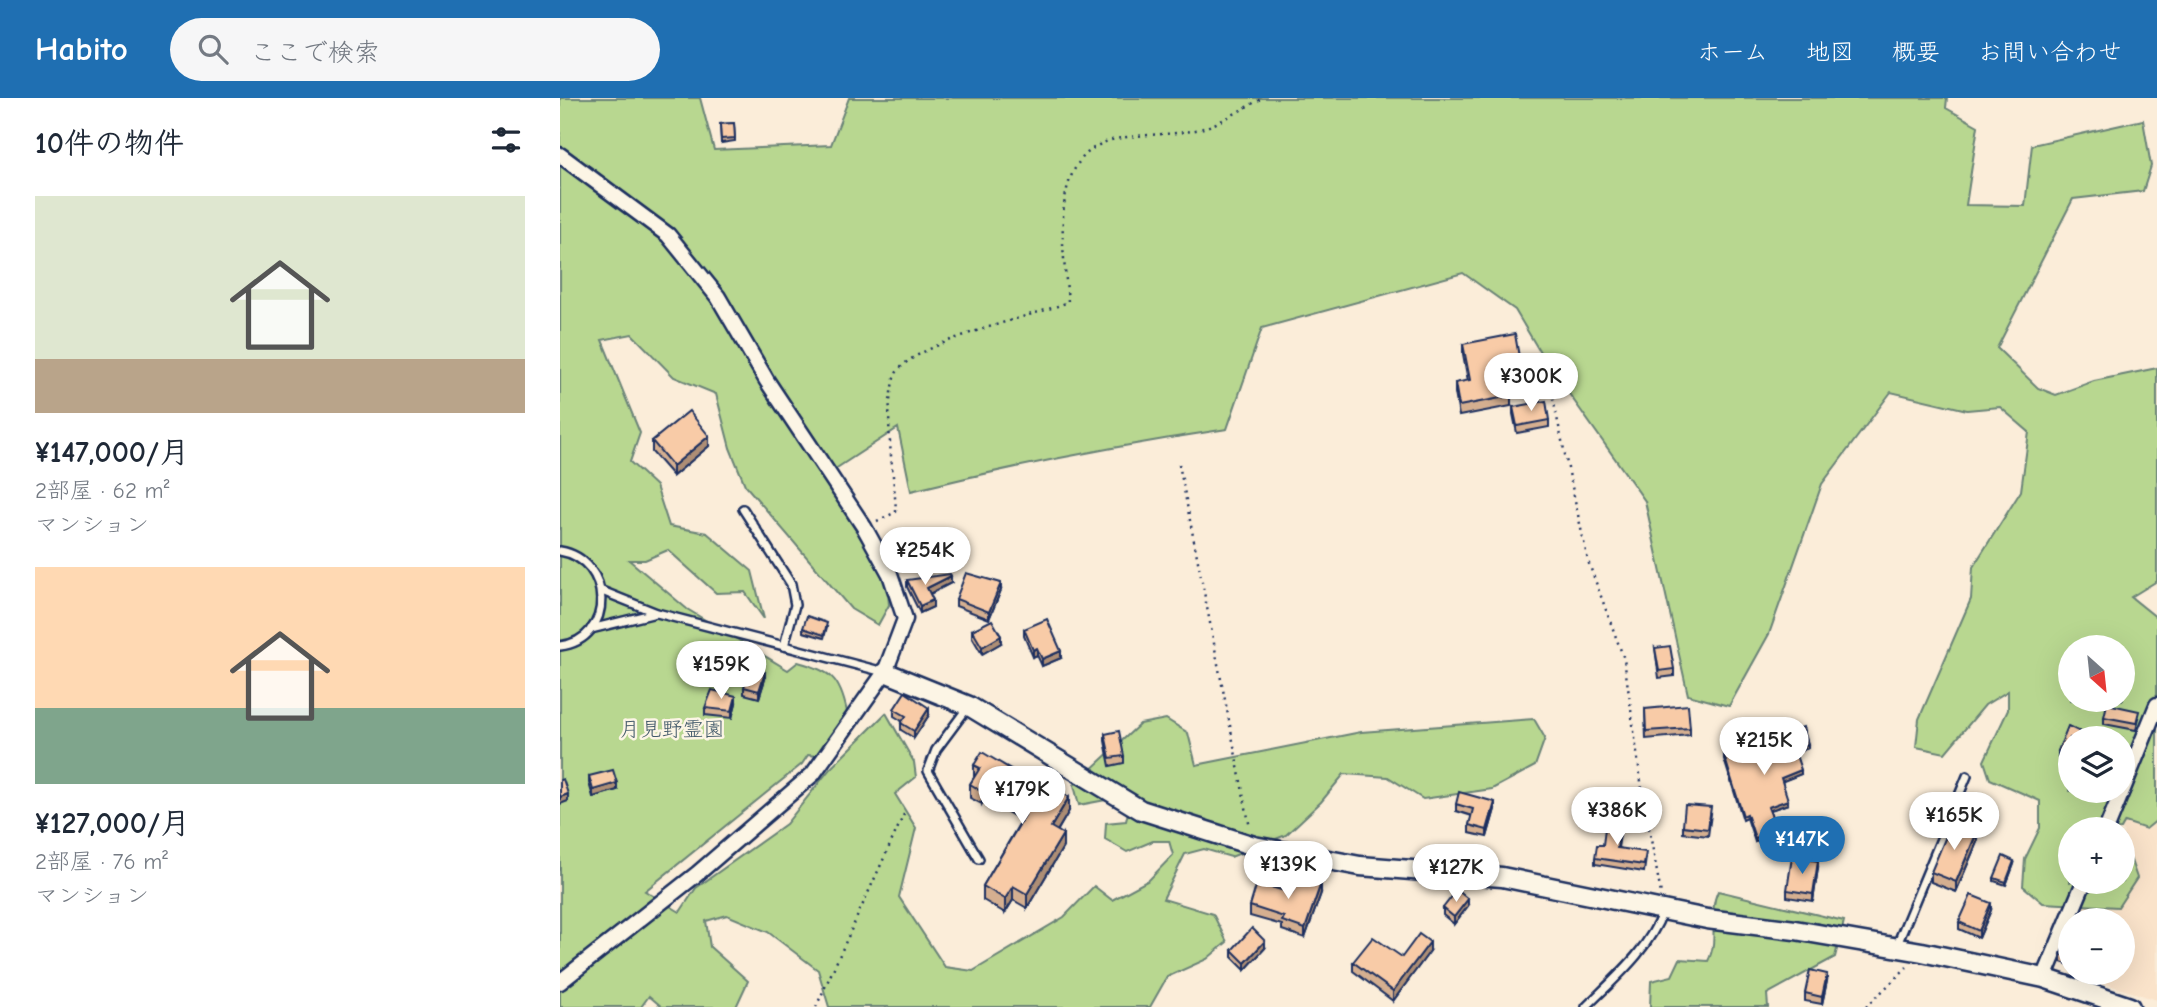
<!DOCTYPE html>
<html lang="ja">
<head>
<meta charset="utf-8">
<style>
  body { margin:0; font-family:"Comic Neue","Klee One",sans-serif; background:#f6f6f7; color:#1f2937; height:100vh; display:flex; flex-direction:column; font-size:26px; white-space:nowrap }
  * { box-sizing:border-box; margin:0 }
  p { font-size:23px; color:#747a83 }
  .icon { flex:none; width:38px; height:38px; fill:none; stroke:currentColor; stroke-width:2; stroke-linecap:round; stroke-linejoin:round }
  .map { position:relative; flex:1; overflow:hidden }
  .drawer { display:flex; flex-direction:column; background:#fff; width:560px }
  .drawer>* { flex:none }
  .needle { width:46px; rotate:153deg }
  .fabs { position:absolute; left:1498px; top:537px; display:grid; gap:14px }
  .fabs a { display:grid; place-items:center; width:77px; height:77px; border-radius:50%; background:#fff; box-shadow:0 7px 28px #0002; font-size:35px }
  .price { position:absolute; translate:-50% -60px; padding:0 16px; border-radius:24px; background:#fff; color:#222; font-size:23px; line-height:46px; filter:drop-shadow(0 2px 4px #0008) }
  .price::after { content:''; position:absolute; left:50%; top:42px; width:21px; height:16px; margin-left:-10px; background:inherit; clip-path:polygon(0 0,100% 0,50% 100%) }
  .price.selected { background:#1f6fb2; color:#fff }
  ul { padding:0; list-style:none }
  li { display:grid; align-content:center; gap:14px; height:371px; padding:0 35px }
  li span { display:grid; place-items:center; height:217px; border-radius:0px; color:#555 }
  li>.icon { margin-inline-start:auto }
  span .icon { width:126px; height:126px; fill:#fffc; stroke-width:1 }
  li b { font-size:30px }
  h2 { display:flex; justify-content:space-between; align-items:center; height:84px; padding:0 35px; font-size:30px }
  header { display:flex; align-items:center; gap:42px; box-sizing:border-box; height:98px; padding:0 35px; background:#1f6fb2; color:#fff }
  header strong { font-size:33px }
  nav { display:flex; gap:38px; margin-inline-start:auto; font-size:24px }
  .search { width:490px; height:63px; background:#f6f6f7; display:flex; align-items:center; gap:18px; box-sizing:border-box; padding:0 24px; border-radius:38px; color:#747a83; font-size:26px }
  main { display:flex; flex:1; min-height:0 }
  .map>svg:first-child { display:block }
</style>
</head>
<body>
<header>
<strong>Habito</strong>
<div class="search"><svg class="icon" aria-label="search" viewBox="0 0 24 24"><circle cx="10" cy="10" r="6"/><path d="M15 15l6 6"/></svg>ここで検索</div>
<nav><a>ホーム</a><a>地図</a><a>概要</a><a>お問い合わせ</a></nav>
</header>
<main>
<section class="drawer">
<h2>10件の物件<svg class="icon" aria-label="filters" viewBox="0 0 24 24"><path d="M4 7h16M4 17h16"/><circle cx="9" cy="7" r="2"/><circle cx="15" cy="17" r="2"/></svg></h2>
<ul>
<li><span style="background:linear-gradient(#dfe7d0 75%,#b9a48a 0)"><svg class="icon" aria-label="home" viewBox="0 0 24 24"><path d="M3 11l9-7 9 7M6 9v11h12V9"/></svg></span><div><b>¥147,000/月</b><p>2部屋 · 62 m²</p><p>マンション</p></div></li>
<li><span style="background:linear-gradient(#ffd9b3 65%,#7fa58c 0)"><svg class="icon" aria-label="home" viewBox="0 0 24 24"><path d="M3 11l9-7 9 7M6 9v11h12V9"/></svg></span><div><b>¥127,000/月</b><p>2部屋 · 76 m²</p><p>マンション</p></div></li>
</ul>
</section>
<div class="map">
<svg width="1597" height="909" viewBox="0 0 1597 909">
  <rect width="100%" height="100%" fill="#fbedd9"/>
  <filter id="ink" filterUnits="userSpaceOnUse"><feTurbulence type="fractalNoise" baseFrequency=".0143" numOctaves="2"/><feDisplacementMap in="SourceGraphic" scale="14" xChannelSelector="R" yChannelSelector="G"/><feConvolveMatrix kernelMatrix="1 2 1 2 8 2 1 2 1" color-interpolation-filters="sRGB"/></filter>
  <g filter="url(#ink)">
    <path fill="#fae3ca" d="M1597,643V902L1511,875H1563V822H1515L1533,784H1563V732L1556,731Z"/>
    <g fill="#b8d790" stroke="#6a8377" stroke-width="2" fill-rule="evenodd">
      <path d="M0,0H140L154,52L271,47L289,0H1387L1386,10L1418,28L1406,107L1465,108L1472,47L1583,22L1591,68L1583,93L1513,101L1437,250L1478,290L1496,297L1534,283L1597,270V483L1571,499L1597,520V722L1586,731L1565,724L1561,731L1510,732V784H1563V739L1577,780L1558,809L1483,805L1463,788L1465,761L1480,730V703L1430,681L1424,663L1448,612V593L1425,607L1385,655L1356,649L1359,621L1411,501L1413,469L1461,393L1469,334L1440,309L1407,312L1331,294L1262,386L1209,536L1169,608L1128,597L1085,403L983,259L955,212L903,175L702,230L667,331C561,347 456,367 351,393L338,330L263,379L327,483L329,507L318,527L291,511L185,387L170,350L156,296L114,279L72,236L42,242L80,335L70,364L96,388L109,428L147,435L192,473L204,521L185,494L156,495L108,452L85,462H69L127,511L228,572L238,564C271,573 280,580 287,614L277,634L257,658L248,657L242,666L85,793L120,814L136,790L226,726L270,671L326,615L354,664L356,679L335,696L356,730L339,799L385,869L413,873L504,819L534,788L552,802L589,782L613,757L609,743H593L567,754L545,741L546,725L566,723L572,697L519,707L514,687L580,626L606,621L628,635L636,667L801,634L974,621L985,640L975,668L932,691L863,701L828,679L784,676L761,704L726,737L671,759L644,751L625,756L603,801L653,816L667,844L647,861L607,879L590,909H269L258,872L208,834L167,817L146,823L150,849L188,883L176,909H102L89,898L81,909H0ZM1510,550H1563V602H1510ZM1510,640H1563V693H1510Z"/>
      <path d="M1158,793L1284,823L1275,859L1207,896L1208,909H1090L1091,883L1112,878L1120,861L1148,863C1160,840 1147,816 1158,793Z"/>
    </g>
    <g fill="none" stroke-linecap="round" stroke-linejoin="round">
      <g stroke="#1b2f5e" stroke-width="12">
        <g id="service">
          <path d="M183,411L231,486L235,507L224,548"/>
          <path d="M0,453C53,462 56,541 0,548"/>
          <path d="M42,493L97,515L324,574"/>
          <path d="M31,531L96,515"/>
          <path d="M408,609L376,652L368,673L419,761"/>
          <path d="M1336,849L1407,678"/>
          <path d="M1026,909C1056,879 1088,853 1103,813"/>
        </g>
      </g>
      <g stroke="#1b2f5e" stroke-width="19">
        <g id="minor">
          <path d="M0,57L108,137L158,199L207,283L304,429L330,476L345,521L325,574L253,676L137,776L0,884"/>
          <path d="M1563,691L1597,607"/>
          <path d="M1546,732L1562,693"/>
          <path d="M1484,880L1524,784"/>
        </g>
      </g>
      <g stroke="#1b2f5e" stroke-width="23">
        <path id="tertiary" d="M325,574L409,608L581,712L694,748L800,768L942,779L1147,821L1235,832L1362,854L1484,880L1570,909"/>
      </g>
      <g stroke="#1b2f5e" stroke-width="2.5" stroke-dasharray="2 5" stroke-linecap="butt">
        <path d="M990,287L1028,463L1064,561L1083,698L1101,796"/>
        <path d="M619,366L690,730"/>
        <path d="M317,423L336,414C334,372 323,321 334,280C344,245 474,219 508,204C504,152 485,56 556,41C584,35 612,38 640,31C662,25 683,10 703,0"/>
        <path d="M256,909L345,714"/>
        <path d="M1306,909L1347,869"/>
      </g>
      <use href="#service" stroke="#fcf5e5" stroke-width="7"/>
      <use href="#minor" stroke="#fcf5e5" stroke-width="14"/>
      <use href="#tertiary" stroke="#fcf5e5" stroke-width="18"/>
    </g>
    <g fill="#d5af90" stroke="#1b2f5e" stroke-width="2">
      <path d="M174,25L175,43L161,45L160,26Z"/>
      <path d="M903,246L959,259V269L946,272L951,298V308L899,318L895,295V285L908,283L903,256Z"/>
      <path d="M953,309L989,322V329L957,335L953,316Z"/>
      <path d="M92,343L149,348L113,378L92,354Z"/>
      <path d="M347,482L391,485L370,496L373,509L360,515L347,489Z"/>
      <path d="M441,492L429,521L396,508V501Z"/>
      <path d="M267,529L264,540L243,534V530Z"/>
      <path d="M464,531L501,560L482,568L477,557L473,559L464,538Z"/>
      <path d="M412,532L441,545L422,556L412,539Z"/>
      <path d="M1095,550L1114,571V578L1099,580Z"/>
      <path d="M205,581L199,600L184,596V589Z"/>
      <path d="M176,605L172,620L145,617V610Z"/>
      <path d="M334,611L369,617L354,640L341,632V625L342,623L334,618Z"/>
      <path d="M1085,611L1130,630V637L1086,641Z"/>
      <path d="M1544,619L1579,620L1576,632L1544,626Z"/>
      <path d="M545,636L564,658V665L550,668L545,643Z"/>
      <path d="M1510,640V665L1498,660V653Z"/>
      <path d="M1248,650L1235,655L1241,676L1222,683L1228,706L1210,712L1217,736L1195,744L1187,720L1183,722L1164,661V657Z"/>
      <path d="M414,667L509,713L498,732L503,749L467,810L453,802L445,815L423,802V788L459,726V721L425,701L422,706L410,700V686L414,680Z"/>
      <path d="M29,678L57,692L33,699L29,685Z"/>
      <path d="M896,706L935,711L927,739L909,735V727L912,718L896,713Z"/>
      <path d="M1151,716L1148,738L1123,735V728Z"/>
      <path d="M1061,730L1058,750L1086,760L1084,774L1035,766V760L1043,747Z"/>
      <path d="M1417,744L1396,794L1371,784V774Z"/>
      <path d="M1454,766L1446,787L1434,783V780Z"/>
      <path d="M1258,770L1253,803L1227,799V792Z"/>
      <path d="M761,795L745,840L722,832V827L690,818V808Z"/>
      <path d="M908,808L894,826L883,817V810Z"/>
      <path d="M1431,812L1419,840L1399,831V824Z"/>
      <path d="M1510,835V867L1501,864V856Z"/>
      <path d="M705,850L685,872L672,859V852Z"/>
      <path d="M870,853L833,903L793,873V864L842,859Z"/>
      <path d="M1267,883L1262,906L1245,903V895Z"/>
    </g>
    <g fill="#ae8e75" stroke="#1b2f5e" stroke-width="2">
      <path d="M149,338V348L113,378V368Z"/>
      <path d="M391,478V485L367,497V490Z"/>
      <path d="M441,485V492L429,521V514Z"/>
      <path d="M373,502V509L360,515V508Z"/>
      <path d="M441,538V545L422,556V549Z"/>
      <path d="M477,550V557L473,559V552Z"/>
      <path d="M501,553V560L482,568V561Z"/>
      <path d="M205,574V581L199,600V593Z"/>
      <path d="M176,598V605L172,620V613Z"/>
      <path d="M369,610V617L354,640V633Z"/>
      <path d="M1248,646V650L1234,655V651Z"/>
      <path d="M1241,672V676L1221,684V680Z"/>
      <path d="M57,685V692L33,699V692Z"/>
      <path d="M425,687V701L422,706V693Z"/>
      <path d="M8,696V703L0,706V699Z"/>
      <path d="M509,699V713L491,743V729Z"/>
      <path d="M1228,702V706L1208,713V709Z"/>
      <path d="M935,704V711L927,739V732Z"/>
      <path d="M1217,732V736L1195,744V740Z"/>
      <path d="M1417,734V744L1396,794V784Z"/>
      <path d="M503,736V749L467,810V796Z"/>
      <path d="M1258,763V770L1253,803V796Z"/>
      <path d="M1454,763V766L1446,787V784Z"/>
      <path d="M761,785V795L745,840V831Z"/>
      <path d="M453,788V802L445,815V801Z"/>
      <path d="M908,801V808L894,826V819Z"/>
      <path d="M1431,805V812L1419,840V833Z"/>
      <path d="M705,843V850L685,872V865Z"/>
      <path d="M870,844V853L833,903V893Z"/>
      <path d="M1267,876V883L1262,906V899Z"/>
    </g>
    <g fill="#f8cba7" stroke="#1b2f5e" stroke-width="2">
      <path d="M174,25L175,40L161,41L160,26Z"/>
      <path d="M955,236L959,259L944,261L951,298L899,308L895,285L910,282L903,246Z"/>
      <path d="M986,303L989,322L957,328L953,309Z"/>
      <path d="M129,313L149,338L113,368L92,343Z"/>
      <path d="M406,475L441,485L429,514L396,501Z"/>
      <path d="M390,476L391,478L367,490L373,502L360,508L347,482Z"/>
      <path d="M247,518L267,525L264,537L243,530Z"/>
      <path d="M487,521L501,553L482,561L477,550L473,552L464,531Z"/>
      <path d="M432,522L441,538L422,549L412,532Z"/>
      <path d="M1110,548L1114,571L1099,573L1095,550Z"/>
      <path d="M190,570L205,574L199,593L184,589Z"/>
      <path d="M152,592L176,598L172,613L145,610Z"/>
      <path d="M345,594L369,610L354,633L341,625L346,618L334,611Z"/>
      <path d="M1547,606L1579,613L1576,625L1544,619Z"/>
      <path d="M1128,607L1130,630L1086,633L1085,611Z"/>
      <path d="M1508,628L1533,640H1510V658L1498,653Z"/>
      <path d="M1243,629L1248,646L1234,651L1241,672L1221,680L1228,702L1208,709L1217,732L1195,740L1187,716L1183,718L1164,657Z"/>
      <path d="M559,633L564,658L550,660L545,636Z"/>
      <path d="M422,654L474,685L477,680L509,699L491,729L503,736L467,796L453,788L445,801L423,788L465,717L459,713L461,709L425,687L422,693L410,686L420,670L414,667Z"/>
      <path d="M53,672L57,685L33,692L29,678Z"/>
      <path d="M3,681L8,696L0,699V682Z"/>
      <path d="M899,694L935,704L927,732L909,727L913,711L896,706Z"/>
      <path d="M1125,707L1151,709L1148,731L1123,728Z"/>
      <path d="M1046,722L1061,724L1057,750L1086,754L1084,767L1035,760L1037,747H1043Z"/>
      <path d="M1392,724L1417,734L1396,784L1371,774Z"/>
      <path d="M1443,758L1454,763L1446,784L1434,780Z"/>
      <path d="M1232,759L1258,763L1253,796L1227,792Z"/>
      <path d="M738,777L761,785L745,831L722,823L724,819L690,808L697,785L732,795Z"/>
      <path d="M897,792L908,801L894,819L883,810Z"/>
      <path d="M1411,797L1431,805L1419,833L1399,824Z"/>
      <path d="M692,830L705,843L685,865L672,852Z"/>
      <path d="M1510,835V860L1501,856Z"/>
      <path d="M859,836L870,844L833,893L793,864L813,839L842,859Z"/>
      <path d="M1250,872L1267,876L1262,899L1245,895Z"/>
    </g>
  </g>
  <g text-anchor="middle" dominant-baseline="central" stroke-width="5" stroke-linejoin="round" paint-order="stroke">
    <g font-size="21" fill="#42596a" stroke="#fcf5e5">
      <text x="112" y="631">月見野霊園</text>
    </g>
  </g>
</svg>
<div class="fabs">
<a><svg class="needle" viewBox="-14 -14 28 28"><path d="M0-13l5 13h-10z" fill="#e53935"/><path d="M0 13l5-13h-10z" fill="#747a83"/></svg></a>
<a><svg class="icon" aria-label="layers" viewBox="0 0 24 24"><path d="M12 4l9 5-9 5-9-5zM3 14l9 5 9-5"/></svg></a>
<a>+</a>
<a>−</a>
</div>
<b class="price" style="left:971px;top:315px">¥300K</b>
<b class="price" style="left:365px;top:489px">¥254K</b>
<b class="price" style="left:161px;top:603px">¥159K</b>
<b class="price" style="left:1204px;top:679px">¥215K</b>
<b class="price" style="left:462px;top:728px">¥179K</b>
<b class="price" style="left:1057px;top:749px">¥386K</b>
<b class="price" style="left:1394px;top:754px">¥165K</b>
<b class="price selected" style="left:1242px;top:778px">¥147K</b>
<b class="price" style="left:728px;top:803px">¥139K</b>
<b class="price" style="left:896px;top:806px">¥127K</b>
</div>
</main>
</body>
</html>
